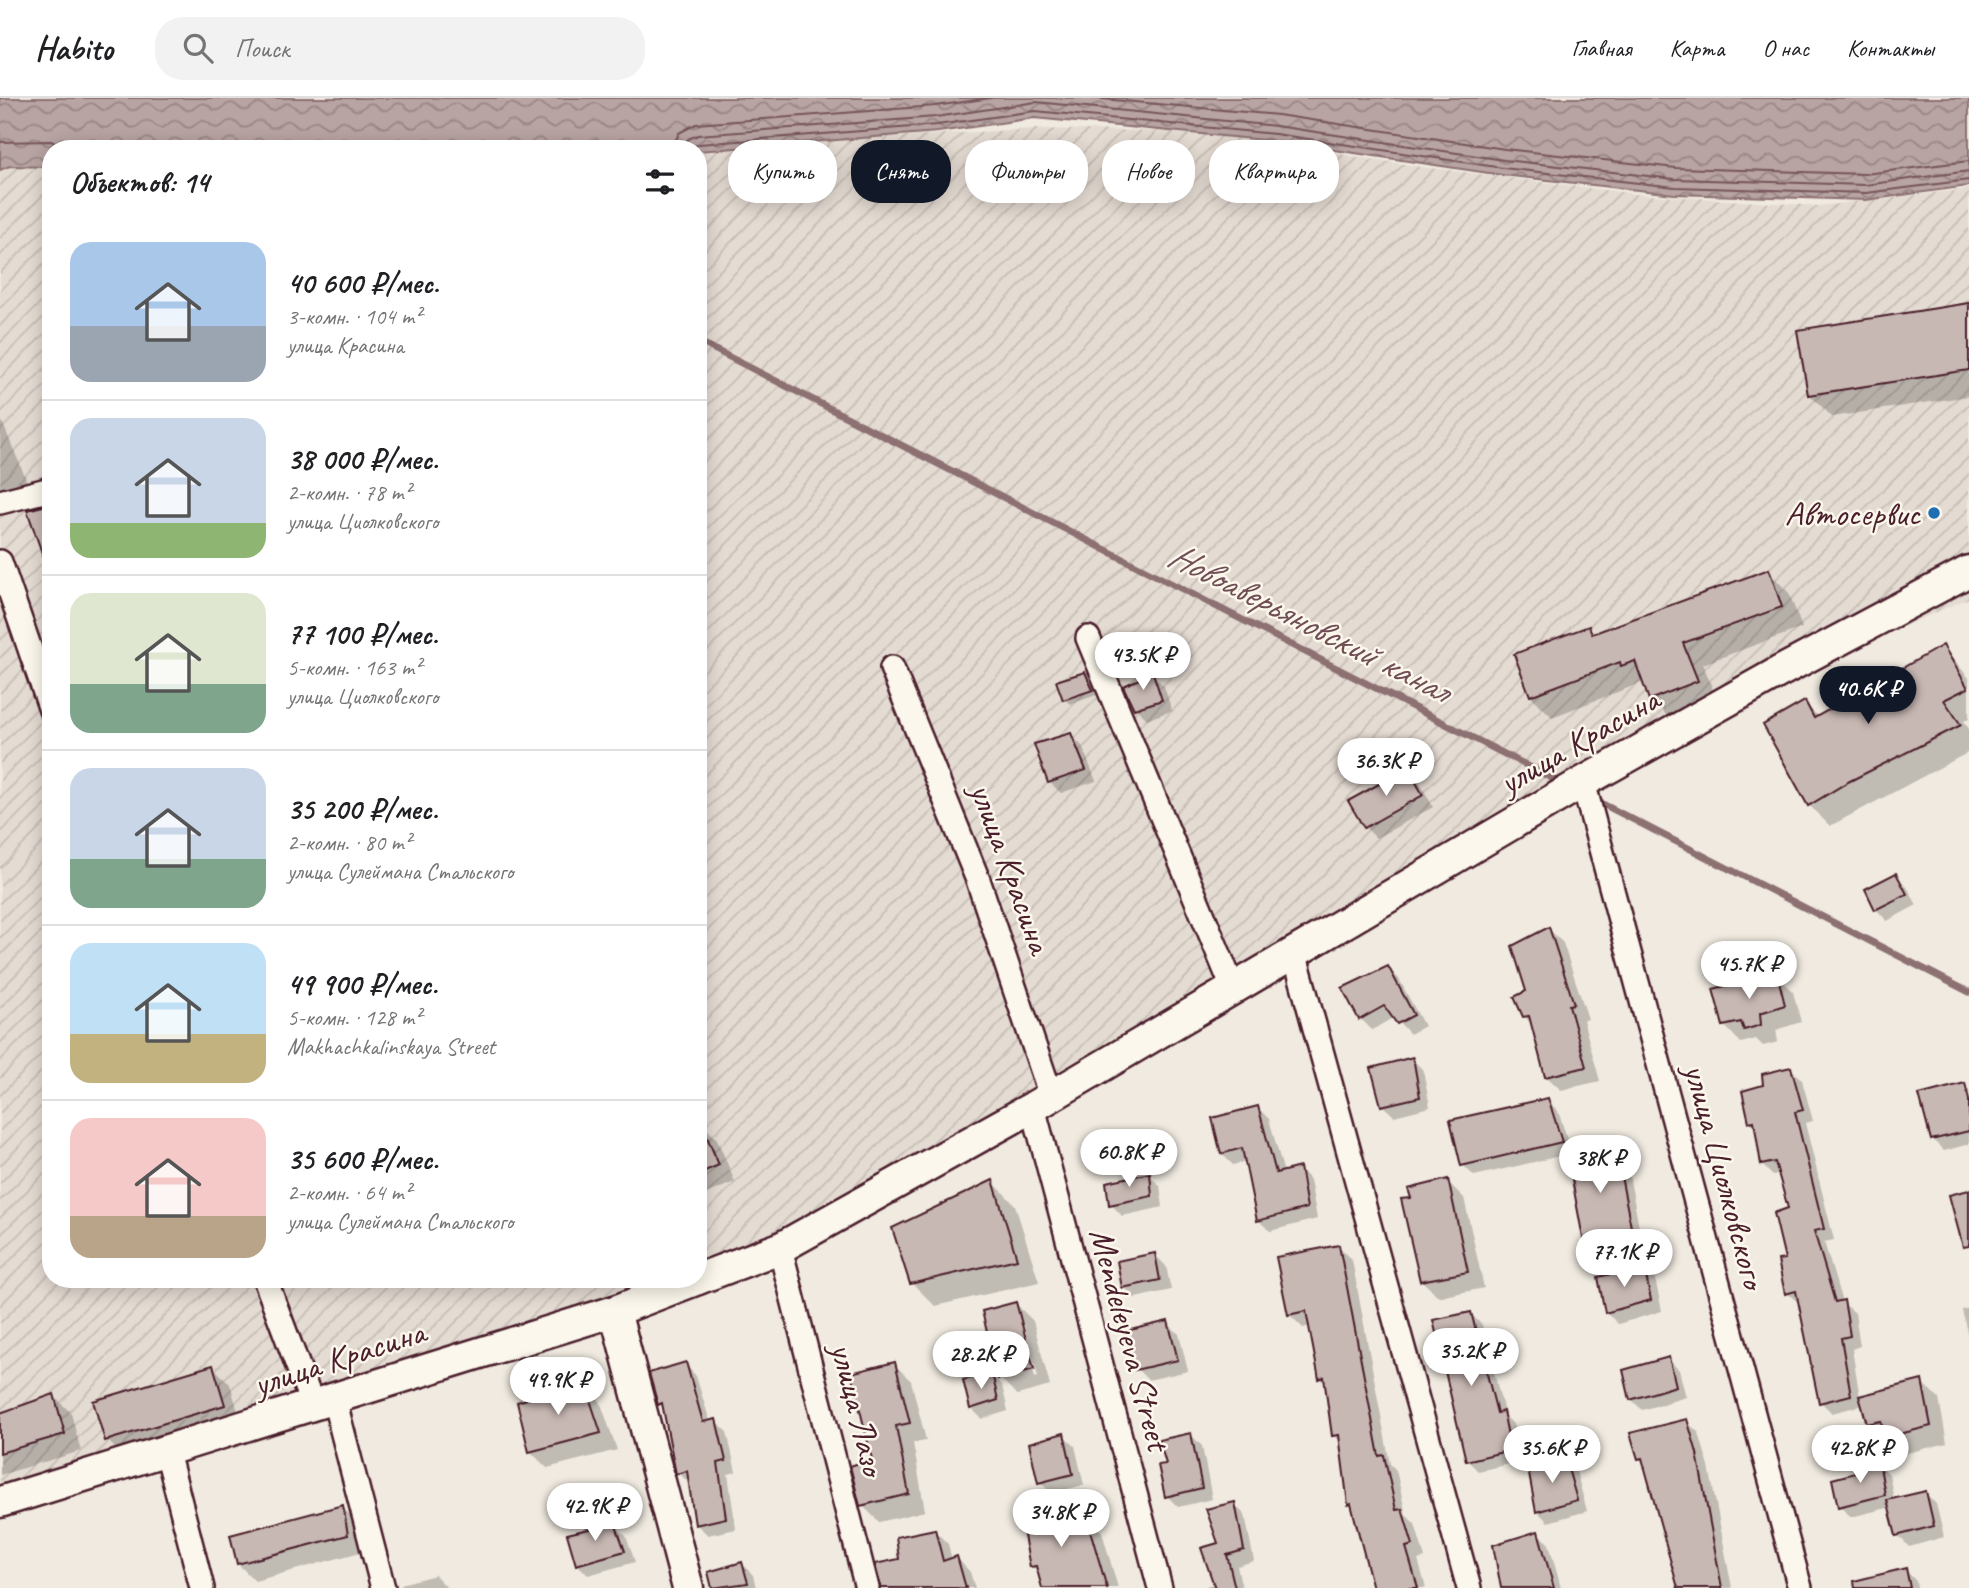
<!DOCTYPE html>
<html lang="ru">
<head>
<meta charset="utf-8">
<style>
  body { margin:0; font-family:Caveat,sans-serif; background:#f2f2f2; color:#202124; height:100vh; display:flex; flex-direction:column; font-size:26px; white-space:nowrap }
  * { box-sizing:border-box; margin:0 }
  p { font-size:23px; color:#757577 }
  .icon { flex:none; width:38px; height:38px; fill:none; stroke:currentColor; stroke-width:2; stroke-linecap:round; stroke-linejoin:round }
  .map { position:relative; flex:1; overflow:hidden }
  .sheet { position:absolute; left:42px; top:42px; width:665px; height:1148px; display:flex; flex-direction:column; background:#fff; border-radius:28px; box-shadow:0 4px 18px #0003 }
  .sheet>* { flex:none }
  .top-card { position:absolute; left:728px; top:42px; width:665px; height:63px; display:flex; gap:14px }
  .price { position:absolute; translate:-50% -60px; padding:0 16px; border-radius:24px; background:#fff; color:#222; font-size:23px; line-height:46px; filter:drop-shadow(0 2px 4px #0008) }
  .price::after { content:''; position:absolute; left:50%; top:42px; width:21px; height:16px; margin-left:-10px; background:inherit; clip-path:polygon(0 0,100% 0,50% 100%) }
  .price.on { background:#111827; color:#fff }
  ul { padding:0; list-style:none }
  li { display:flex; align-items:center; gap:21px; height:175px; padding:0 28px }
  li+li { border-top:2px solid #e0e0e0 }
  li span { display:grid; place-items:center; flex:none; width:196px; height:140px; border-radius:21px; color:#555 }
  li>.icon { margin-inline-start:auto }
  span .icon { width:84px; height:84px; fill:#fffc; stroke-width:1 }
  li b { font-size:30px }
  h2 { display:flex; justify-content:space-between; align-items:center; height:84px; padding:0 28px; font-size:30px }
  .tag { padding:0 24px; border-radius:28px; background:#fff; box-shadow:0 4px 18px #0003; font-size:24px; line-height:63px }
  .tag.on { background:#111827; color:#fff }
  header { display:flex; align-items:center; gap:42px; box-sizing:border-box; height:98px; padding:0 35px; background:#fff; border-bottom:2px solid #e0e0e0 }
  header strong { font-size:33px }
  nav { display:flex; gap:38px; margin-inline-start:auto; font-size:24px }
  .search { width:490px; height:63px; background:#f2f2f2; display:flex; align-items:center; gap:18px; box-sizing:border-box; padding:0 24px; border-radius:28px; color:#757577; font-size:26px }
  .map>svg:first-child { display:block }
</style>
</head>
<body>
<header>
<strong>Habito</strong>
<div class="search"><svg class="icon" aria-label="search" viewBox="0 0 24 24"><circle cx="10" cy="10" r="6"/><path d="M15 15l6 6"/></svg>Поиск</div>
<nav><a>Главная</a><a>Карта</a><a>О нас</a><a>Контакты</a></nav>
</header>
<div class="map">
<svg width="1969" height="1490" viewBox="0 0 1969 1490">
  <defs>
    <pattern id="industrial-furrows" width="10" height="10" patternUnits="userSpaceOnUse" patternTransform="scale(1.75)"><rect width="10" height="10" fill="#e4dbd2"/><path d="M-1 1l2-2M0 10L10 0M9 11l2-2" fill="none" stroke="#c5bcb4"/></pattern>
    <pattern id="water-waves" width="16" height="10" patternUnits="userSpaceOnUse" patternTransform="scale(1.75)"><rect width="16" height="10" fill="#b8a4a2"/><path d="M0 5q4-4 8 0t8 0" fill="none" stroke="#988584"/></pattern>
  </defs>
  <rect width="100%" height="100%" fill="#f0eae0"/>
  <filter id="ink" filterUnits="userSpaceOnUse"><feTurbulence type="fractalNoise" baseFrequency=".0143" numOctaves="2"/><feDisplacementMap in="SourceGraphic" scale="14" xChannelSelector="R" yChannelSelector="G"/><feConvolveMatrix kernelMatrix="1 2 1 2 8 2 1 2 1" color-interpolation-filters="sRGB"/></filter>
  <g filter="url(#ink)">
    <g fill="url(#industrial-furrows)">
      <path d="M1035,31L1200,34L1415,68L1636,96L1819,108L1969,91V500L1722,606L1424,777L698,1179V55L845,41Z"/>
      <path d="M15,68L51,69V1181H690L0,1395V73Z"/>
    </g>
    <path fill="url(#water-waves)" stroke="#8c6f72" stroke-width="2" d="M0,0H1969V88L1866,102L1674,96L1502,77L1274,43L1034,20L938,34L698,53L51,51V69L10,68L0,72Z"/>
    <g fill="#0003" fill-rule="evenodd">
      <path d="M1969,206V298L1832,319L1809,296Z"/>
      <path d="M51,285V313L48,286Z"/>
      <path d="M0,319L29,388L0,401Z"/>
      <path d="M51,407V486L29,413Z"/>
      <path d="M1768,473L1789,495L1802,530L1703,566L1718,605L1672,623L1651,601L1646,587L1641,585L1552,619L1531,598L1588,530L1595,537Z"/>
      <path d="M1943,549L1969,580V620L1964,623L1969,631V654L1830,728L1809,707L1804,605L1819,619Z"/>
      <path d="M1085,576L1097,597L1070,606L1064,601Z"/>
      <path d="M1153,577L1164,588L1172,613L1147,621L1136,610Z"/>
      <path d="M1071,637L1082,648L1096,683L1061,695L1049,684Z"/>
      <path d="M1408,672L1419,683L1433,709L1376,740L1365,729Z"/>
      <path d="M1896,778L1907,789L1917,807L1887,823L1876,811L1867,791Z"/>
      <path d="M1549,831L1563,845L1588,921L1583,922L1600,983L1561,992L1546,978L1534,928L1524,918L1528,894Z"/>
      <path d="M1388,870L1399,881L1424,928L1410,936L1394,919L1372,932L1361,921Z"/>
      <path d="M1776,877L1793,894L1801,924L1776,932L1778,944L1763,948L1756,941L1741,945L1724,927Z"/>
      <path d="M1412,961L1423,972L1430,1009L1394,1018L1382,1007Z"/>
      <path d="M1791,971L1802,982L1813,1023L1805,1025L1834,1142L1824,1144L1842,1204L1855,1215L1860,1248L1852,1251L1860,1300L1922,1284L1939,1301L1947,1345L1903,1356L1869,1325L1863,1307L1832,1315L1821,1304L1800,1206L1787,1195L1790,1111L1780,1076L1773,1078L1762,1067L1757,1030L1750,1023L1764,988Z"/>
      <path d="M1964,987L1969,992V1046L1944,1053L1933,1042Z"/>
      <path d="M1547,1002L1558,1013L1572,1055L1474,1078L1463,1067Z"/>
      <path d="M1258,1010L1269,1021L1284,1075L1299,1071L1310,1082L1317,1121L1270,1133L1258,1122L1246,1063L1233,1067L1222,1056Z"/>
      <path d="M700,1024L717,1041L735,1084L698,1099Z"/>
      <path d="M1615,1050L1626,1061L1642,1145L1597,1156L1586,1145Z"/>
      <path d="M1149,1077L1160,1088L1163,1109L1122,1118L1111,1106Z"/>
      <path d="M1447,1083L1464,1100L1484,1190L1439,1199L1421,1182L1413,1101Z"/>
      <path d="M993,1084L1015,1107L1039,1184L935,1208L912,1185Z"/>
      <path d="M1338,1149L1352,1162L1390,1366L1396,1372L1406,1417L1415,1426L1425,1460L1418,1462L1426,1490H1375L1354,1411L1349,1407L1342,1345L1334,1337L1327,1287L1320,1280L1310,1228L1303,1230L1289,1216Z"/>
      <path d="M1155,1157L1166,1168L1171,1192L1135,1200L1124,1189Z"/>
      <path d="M1644,1170L1655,1181L1662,1213L1618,1226L1607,1215L1600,1181Z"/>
      <path d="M1016,1206L1033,1223L1050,1288L1017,1297L1000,1280ZM1020,1224H1023L1038,1279L1035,1280Z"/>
      <path d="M1969,1210V1243L1962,1212Z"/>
      <path d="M1471,1216L1482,1227L1505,1318L1513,1326L1522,1363L1478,1373L1467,1362Z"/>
      <path d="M1167,1225L1179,1236L1188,1273L1148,1282L1137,1271Z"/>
      <path d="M1668,1261L1679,1272L1686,1299L1642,1312L1631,1301Z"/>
      <path d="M685,1266L696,1278L710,1324L715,1323L727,1334L736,1374L728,1376L736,1431L708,1437L696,1426L691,1386L678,1375L665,1311L659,1306Z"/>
      <path d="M894,1266L911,1283L926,1342L913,1345L925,1413L879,1424L862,1407Z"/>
      <path d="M213,1269L230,1286L241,1324L124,1359L107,1342Z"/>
      <path d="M991,1277L1002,1288L1008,1313L982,1321L971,1310Z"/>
      <path d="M583,1286L600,1303L617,1352L547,1370L530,1353Z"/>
      <path d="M54,1298L71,1315L81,1353L0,1377V1317Z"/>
      <path d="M1686,1323L1699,1335L1709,1369L1732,1490H1693L1646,1367L1639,1360Z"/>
      <path d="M1063,1337L1075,1348L1084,1387L1051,1395L1040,1384Z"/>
      <path d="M1191,1337L1202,1348L1212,1401L1178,1409L1167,1398Z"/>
      <path d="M1565,1362L1576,1373L1587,1413L1548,1424L1537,1413Z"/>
      <path d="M1878,1365L1889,1376L1894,1402L1925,1395L1936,1406L1944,1439L1909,1449L1898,1437L1891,1409L1851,1419L1840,1408L1858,1376Z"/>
      <path d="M1049,1406L1064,1422L1085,1417L1102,1434L1118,1490H1043L1040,1476L1032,1468Z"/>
      <path d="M1234,1406L1245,1417L1254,1463L1237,1468L1242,1490H1201L1215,1485L1220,1447Z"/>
      <path d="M342,1409L359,1426L364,1453L255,1483L238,1466Z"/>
      <path d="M615,1427L626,1438L635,1464L588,1477L577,1466Z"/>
      <path d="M935,1433L948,1446L952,1462L957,1460L970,1474L975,1490H882L901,1462Z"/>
      <path d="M1538,1435L1549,1446L1561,1490H1505Z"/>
      <path d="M742,1466L753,1477L756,1490H713L710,1475Z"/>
      <path d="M1905,1472L1916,1483L1917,1490H1868Z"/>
      <path d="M435,1477L447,1490H402L401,1486Z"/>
    </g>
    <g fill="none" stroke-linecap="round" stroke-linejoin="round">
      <g stroke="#76545b" stroke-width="2">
        <path d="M1091,0L1278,17L1505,51L1676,70L1865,76L1969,63"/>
        <path d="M0,44L51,43L69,51"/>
        <path d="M672,51L679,35L696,26L935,8L991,0"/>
        <path d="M683,51L688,41L698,37L936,19L1036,4L1276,28L1504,62L1675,81L1865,87L1969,73"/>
        <path d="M692,51L699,46L937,27L1035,13L1275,36L1503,70L1675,89L1866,95L1969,82"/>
      </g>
      <g stroke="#8c6f72" stroke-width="7">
        <path d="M698,243L1563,686"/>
        <path d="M1593,701L1969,894"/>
      </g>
    </g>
    <g fill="#c8b8b3" stroke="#4a1f2b" stroke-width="2">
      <path d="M1969,205V272L1808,297L1797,232Z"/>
      <path d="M51,406V471L48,472L27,412Z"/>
      <path d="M1769,471L1782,509L1683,545L1698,583L1649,602L1635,563L1621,568L1620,564L1530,598L1514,556L1589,528L1592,536Z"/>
      <path d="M1943,547L1968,590L1944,602L1961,627L1848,684L1808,708L1763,627L1805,603L1814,620Z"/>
      <path d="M1085,574L1093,592L1063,602L1056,583Z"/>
      <path d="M1153,575L1162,602L1134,611L1123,588Z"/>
      <path d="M1071,635L1086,672L1048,685L1034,646Z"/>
      <path d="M1408,670L1423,697L1364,730L1348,703Z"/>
      <path d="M1896,775L1907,796L1875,812L1865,791Z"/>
      <path d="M1549,829L1574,906L1569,907L1586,969L1545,979L1529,918L1523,919L1514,899L1526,893L1512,848Z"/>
      <path d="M1388,868L1414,917L1397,926L1384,908L1359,922L1342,890Z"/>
      <path d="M1777,875L1785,907L1760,915L1761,927L1744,932L1741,924L1723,928L1713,891Z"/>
      <path d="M1413,959L1420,999L1381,1008L1371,970Z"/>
      <path d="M1791,969L1803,1012L1795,1014L1824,1131L1814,1133L1835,1204L1844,1202L1850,1238L1841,1240L1851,1297L1819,1305L1796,1193L1785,1196L1778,1162L1785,1161L1774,1115L1788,1110L1775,1064L1761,1067L1754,1023L1749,1024L1742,993L1763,987L1762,976Z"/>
      <path d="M1965,985L1969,1002V1033L1931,1042L1919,997Z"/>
      <path d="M1548,1000L1562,1044L1461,1068L1450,1022Z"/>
      <path d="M1258,1008L1276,1075L1300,1069L1307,1110L1257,1123L1242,1050L1221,1056L1212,1020Z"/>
      <path d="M698,1018L719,1067L698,1076Z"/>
      <path d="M1615,1048L1632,1134L1584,1146L1568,1060Z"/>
      <path d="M1150,1075L1152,1098L1109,1107L1106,1084Z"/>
      <path d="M1448,1081L1468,1174L1420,1183L1401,1101L1411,1100L1408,1091Z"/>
      <path d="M993,1082L1017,1161L910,1186L892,1130Z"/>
      <path d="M1969,1092V1148L1963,1149L1949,1097Z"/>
      <path d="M1339,1147L1379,1358L1384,1357L1396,1412L1402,1411L1413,1447L1406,1449L1418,1490H1373L1351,1406L1348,1407L1339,1337L1332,1338L1324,1279L1319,1281L1306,1213L1288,1217L1276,1159Z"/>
      <path d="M1155,1155L1160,1182L1122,1190L1117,1163Z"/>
      <path d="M1644,1168L1651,1202L1605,1215L1598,1179Z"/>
      <path d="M1016,1204L1034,1271L998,1281L982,1213Z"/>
      <path d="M1471,1214L1497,1315L1503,1313L1511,1352L1466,1363L1433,1222Z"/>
      <path d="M1168,1223L1178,1262L1135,1272L1126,1233Z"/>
      <path d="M1669,1259L1676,1288L1630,1302L1623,1272Z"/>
      <path d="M686,1264L703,1324L716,1321L726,1363L718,1365L726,1420L695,1427L687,1373L676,1376L662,1305L658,1307L649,1275Z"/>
      <path d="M895,1264L910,1325L896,1328L909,1396L860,1408L850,1368L872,1361L851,1275Z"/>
      <path d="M213,1267L225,1307L105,1343L93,1303Z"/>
      <path d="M992,1275L998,1302L970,1311L963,1282Z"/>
      <path d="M1922,1282L1931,1328L1884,1340L1881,1323L1867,1326L1859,1298Z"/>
      <path d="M584,1284L601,1335L529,1354L517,1304Z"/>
      <path d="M54,1296L65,1336L0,1355V1315Z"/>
      <path d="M1687,1321L1697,1355L1722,1490H1678L1642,1360L1638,1361L1630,1335Z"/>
      <path d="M1064,1335L1073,1376L1038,1385L1029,1345Z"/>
      <path d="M1191,1335L1202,1390L1165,1399L1158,1367L1166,1366L1159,1342Z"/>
      <path d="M1565,1360L1577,1402L1536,1414L1528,1371Z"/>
      <path d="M1879,1363L1885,1397L1838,1409L1832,1381L1855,1375L1853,1368Z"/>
      <path d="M1926,1393L1934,1428L1896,1438L1887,1402Z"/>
      <path d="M1049,1404L1055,1422L1085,1415L1107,1490H1042L1036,1468L1030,1469L1019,1412Z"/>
      <path d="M1235,1404L1244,1452L1227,1457L1235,1490H1215L1201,1450L1218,1445L1206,1411Z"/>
      <path d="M343,1407L348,1437L237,1466L230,1437Z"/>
      <path d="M615,1425L625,1453L576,1467L567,1436Z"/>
      <path d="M935,1431L943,1463L957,1458L966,1490H881L875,1466L899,1461L896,1439Z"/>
      <path d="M1538,1433L1554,1490H1501L1493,1447Z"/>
      <path d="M742,1464L748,1485L712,1490L708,1474Z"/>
      <path d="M1906,1470L1910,1490H1855L1854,1483Z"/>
    </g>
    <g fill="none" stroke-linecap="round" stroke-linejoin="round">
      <g stroke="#4a1f2b" stroke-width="28">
        <g id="minor">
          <path d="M0,404L51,391"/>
          <path d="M0,464L51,612"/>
          <path d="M1088,540L1233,890"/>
          <path d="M892,570L978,782L1051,998"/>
          <path d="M1583,684L1800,1490"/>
          <path d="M1294,854L1469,1490"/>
          <path d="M1033,1009L1160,1490"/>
          <path d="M780,1150L867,1490"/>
          <path d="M265,1181L313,1308"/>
          <path d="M334,1301L383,1490"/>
          <path d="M167,1354L202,1490"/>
        </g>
      </g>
      <g stroke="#4a1f2b" stroke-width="35">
        <g id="tertiary">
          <path d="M698,1181L780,1150L1033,1009L1578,687L1779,574L1969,473"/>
          <path d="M615,1213L688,1490"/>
          <path d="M0,1404L615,1213L698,1181"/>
        </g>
      </g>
      <use href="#minor" stroke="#fbf7ec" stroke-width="23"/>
      <use href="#tertiary" stroke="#fbf7ec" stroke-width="30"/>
    </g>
  </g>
  <circle fill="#1f6fb2" stroke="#fbf7ec" stroke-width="2.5" cx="1934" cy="415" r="7"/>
  <g text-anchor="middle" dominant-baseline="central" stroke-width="5" stroke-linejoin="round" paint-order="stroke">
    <g font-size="35" fill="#4a1f2b" stroke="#fbf7ec" text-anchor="end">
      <text x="1920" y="415">Автосервис</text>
    </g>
    <g font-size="35" fill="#4a1f2b" stroke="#fbf7ec">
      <text transform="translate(1579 643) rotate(-30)">улица Красина</text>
      <text transform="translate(1011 770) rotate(70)">улица Красина</text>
      <text transform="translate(1725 1078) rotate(75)">улица Циолковского</text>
      <text transform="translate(1130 1241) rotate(75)">Mendeleyeva Street</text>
      <text transform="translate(339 1260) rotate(-18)">улица Красина</text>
      <text transform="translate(858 1311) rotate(76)">улица Лазо</text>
    </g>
    <g font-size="37" font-style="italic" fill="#704e55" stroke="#fbf7ec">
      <text transform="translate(1309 524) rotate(27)">Новоаверьяновский канал</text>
    </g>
  </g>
</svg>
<b class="price" style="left:1143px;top:594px">43.5K ₽</b>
<b class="price on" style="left:1868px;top:628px">40.6K ₽</b>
<b class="price" style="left:1386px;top:700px">36.3K ₽</b>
<b class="price" style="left:1749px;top:903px">45.7K ₽</b>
<b class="price" style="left:1129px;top:1091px">60.8K ₽</b>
<b class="price" style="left:1600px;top:1097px">38K ₽</b>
<b class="price" style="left:1624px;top:1191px">77.1K ₽</b>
<b class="price" style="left:1471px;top:1290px">35.2K ₽</b>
<b class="price" style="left:981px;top:1293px">28.2K ₽</b>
<b class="price" style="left:558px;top:1319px">49.9K ₽</b>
<b class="price" style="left:1552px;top:1387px">35.6K ₽</b>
<b class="price" style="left:1860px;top:1387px">42.8K ₽</b>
<b class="price" style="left:595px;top:1445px">42.9K ₽</b>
<b class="price" style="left:1061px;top:1451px">34.8K ₽</b>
<div class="top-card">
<a class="tag">Купить</a>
<a class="tag on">Снять</a>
<a class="tag">Фильтры</a>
<a class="tag">Новое</a>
<a class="tag">Квартира</a>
</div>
<section class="sheet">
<h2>Объектов: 14<svg class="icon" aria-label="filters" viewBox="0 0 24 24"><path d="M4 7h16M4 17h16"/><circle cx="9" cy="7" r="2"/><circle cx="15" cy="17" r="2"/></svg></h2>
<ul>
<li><span style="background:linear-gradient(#a9c7e8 60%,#9aa5b1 0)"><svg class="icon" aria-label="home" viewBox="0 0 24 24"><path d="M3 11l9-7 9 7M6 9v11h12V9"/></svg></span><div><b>40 600 ₽/мес.</b><p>3-комн. · 104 m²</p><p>улица Красина</p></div></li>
<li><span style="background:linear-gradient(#c9d6e8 75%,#8fb573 0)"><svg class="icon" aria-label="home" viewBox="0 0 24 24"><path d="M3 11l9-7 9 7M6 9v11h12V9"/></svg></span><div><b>38 000 ₽/мес.</b><p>2-комн. · 78 m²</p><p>улица Циолковского</p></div></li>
<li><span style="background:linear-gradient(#dfe7d0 65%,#7fa58c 0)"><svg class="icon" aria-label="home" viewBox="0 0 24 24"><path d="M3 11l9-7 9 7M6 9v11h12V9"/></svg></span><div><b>77 100 ₽/мес.</b><p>5-комн. · 163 m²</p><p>улица Циолковского</p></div></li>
<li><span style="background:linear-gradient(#c9d6e8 65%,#7fa58c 0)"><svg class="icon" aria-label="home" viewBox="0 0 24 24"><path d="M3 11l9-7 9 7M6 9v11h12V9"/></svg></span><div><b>35 200 ₽/мес.</b><p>2-комн. · 80 m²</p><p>улица Сулеймана Стальского</p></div></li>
<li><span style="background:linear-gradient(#bfe0f5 65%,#c2b280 0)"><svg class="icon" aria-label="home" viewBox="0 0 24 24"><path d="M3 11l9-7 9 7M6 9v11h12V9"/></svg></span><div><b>49 900 ₽/мес.</b><p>5-комн. · 128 m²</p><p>Makhachkalinskaya Street</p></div></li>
<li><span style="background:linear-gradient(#f6c9c9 70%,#b9a48a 0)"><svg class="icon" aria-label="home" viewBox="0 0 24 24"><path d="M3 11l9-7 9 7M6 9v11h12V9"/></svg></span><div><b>35 600 ₽/мес.</b><p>2-комн. · 64 m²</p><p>улица Сулеймана Стальского</p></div></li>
</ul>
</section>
</div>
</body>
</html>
